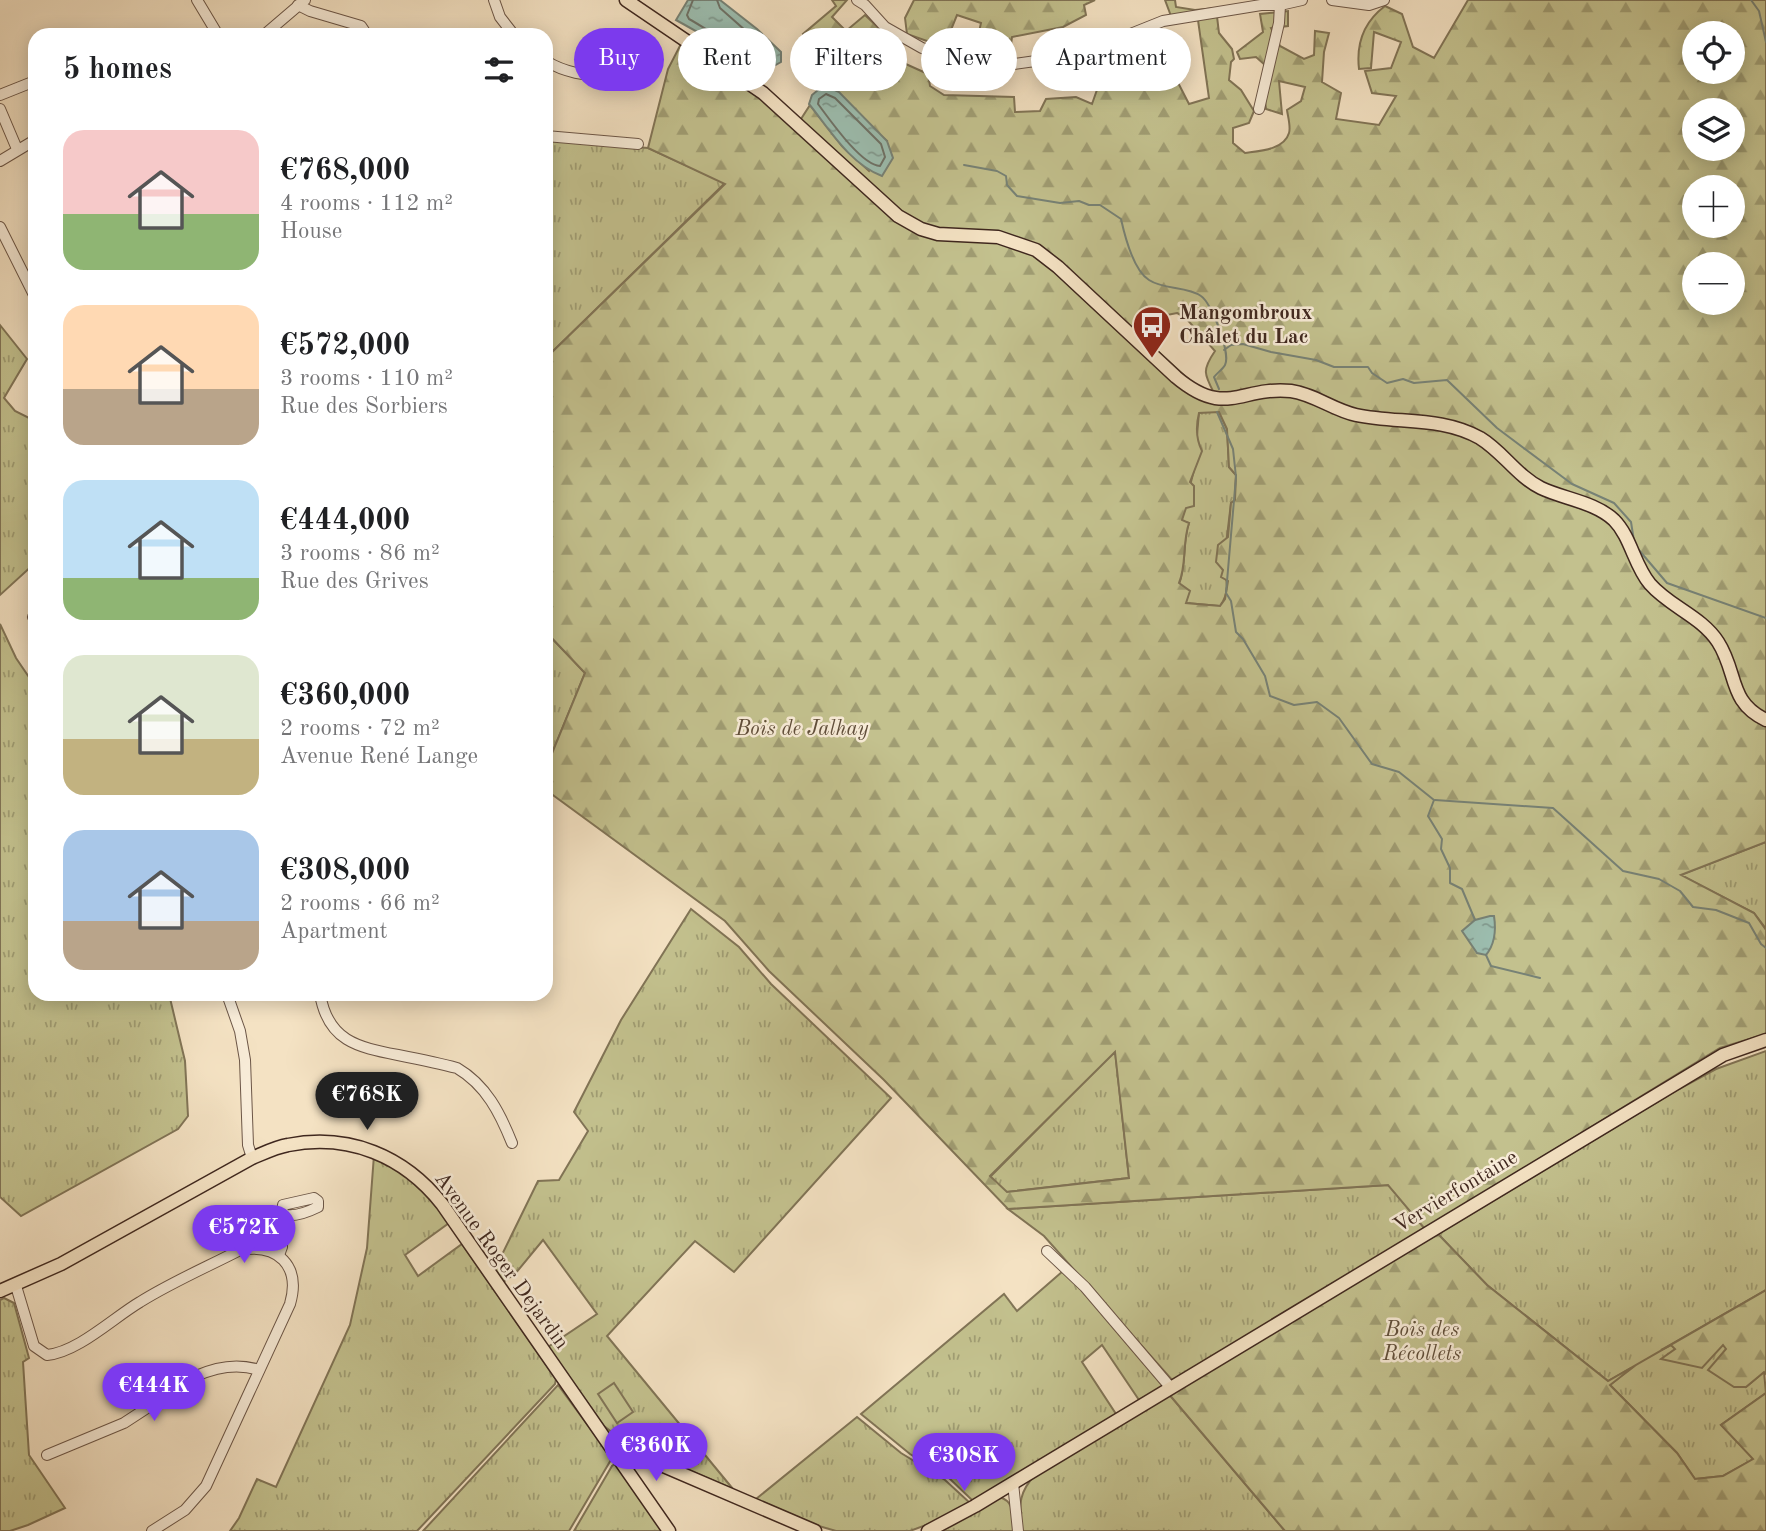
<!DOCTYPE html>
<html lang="en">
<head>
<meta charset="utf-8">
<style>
  body { margin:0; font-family:"Old Standard TT",serif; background:#f2f2f2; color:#202124; height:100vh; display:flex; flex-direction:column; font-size:26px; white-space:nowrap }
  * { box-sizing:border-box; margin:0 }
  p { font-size:23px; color:#757577 }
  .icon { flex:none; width:38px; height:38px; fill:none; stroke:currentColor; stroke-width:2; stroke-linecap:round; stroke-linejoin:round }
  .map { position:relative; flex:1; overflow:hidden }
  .side { position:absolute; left:28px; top:28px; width:525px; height:973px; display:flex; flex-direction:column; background:#fff; border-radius:21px; box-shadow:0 4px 18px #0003 }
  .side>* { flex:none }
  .hud { position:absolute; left:574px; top:28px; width:665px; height:63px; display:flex; gap:14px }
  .controls { position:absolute; left:1682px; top:21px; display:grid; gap:14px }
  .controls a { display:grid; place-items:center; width:63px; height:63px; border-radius:50%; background:#fff; box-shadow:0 4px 18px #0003; font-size:35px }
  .price { position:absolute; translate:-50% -60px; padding:0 16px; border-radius:24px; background:#7c3aed; color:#fff; font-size:23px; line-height:46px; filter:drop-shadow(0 2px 4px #0008) }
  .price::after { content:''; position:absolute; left:50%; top:42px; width:21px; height:16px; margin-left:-10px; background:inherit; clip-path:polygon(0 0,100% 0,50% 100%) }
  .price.active { background:#222; color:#fff }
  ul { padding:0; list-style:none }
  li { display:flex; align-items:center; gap:21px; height:175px; padding:0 35px }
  li span { display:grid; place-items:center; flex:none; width:196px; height:140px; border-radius:21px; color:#555 }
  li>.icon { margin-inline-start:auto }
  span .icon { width:84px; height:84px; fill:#fffc; stroke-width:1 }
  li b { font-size:30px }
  h2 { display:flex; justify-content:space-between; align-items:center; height:84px; padding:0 35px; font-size:30px }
  .tag { padding:0 24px; border-radius:32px; background:#fff; box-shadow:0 4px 18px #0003; font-size:24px; line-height:63px }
  .tag.active { background:#7c3aed; color:#fff }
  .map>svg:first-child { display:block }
</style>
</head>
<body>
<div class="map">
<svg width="1766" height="1531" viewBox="0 0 1766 1531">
  <defs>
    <pattern id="grass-tufts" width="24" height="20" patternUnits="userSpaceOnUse" patternTransform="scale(1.75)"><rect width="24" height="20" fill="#c3c18e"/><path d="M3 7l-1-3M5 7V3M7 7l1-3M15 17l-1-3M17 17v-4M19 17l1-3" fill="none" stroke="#a09d73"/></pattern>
    <pattern id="forest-firs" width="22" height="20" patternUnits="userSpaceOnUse" patternTransform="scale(1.75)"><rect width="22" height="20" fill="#c3c18e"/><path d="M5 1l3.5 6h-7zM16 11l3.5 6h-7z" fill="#a09d73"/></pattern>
    <pattern id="water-ripples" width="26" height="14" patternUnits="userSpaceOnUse" patternTransform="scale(1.75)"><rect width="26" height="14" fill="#9cbeb0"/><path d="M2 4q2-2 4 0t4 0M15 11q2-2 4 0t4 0" fill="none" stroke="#819a8f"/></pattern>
  </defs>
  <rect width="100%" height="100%" fill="#f4e2c3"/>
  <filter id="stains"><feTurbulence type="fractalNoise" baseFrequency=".00286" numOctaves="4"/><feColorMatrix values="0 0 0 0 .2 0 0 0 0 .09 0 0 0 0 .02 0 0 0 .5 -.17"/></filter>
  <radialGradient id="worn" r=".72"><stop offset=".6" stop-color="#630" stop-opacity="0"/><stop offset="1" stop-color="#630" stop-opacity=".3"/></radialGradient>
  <g fill="url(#grass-tufts)" stroke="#817456" stroke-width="2">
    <path d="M546,140L648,148L725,183L546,358Z"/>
    <path d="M0,325L27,359L4,398L15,411L29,418L35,410V563L0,595Z"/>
    <path d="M1199,412H1219L1227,429L1229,467L1236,475L1235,500L1231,503L1223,570C1229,583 1228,595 1220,606L1186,603L1179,584C1187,564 1182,544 1189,523L1181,521L1194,470Z"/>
    <path d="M0,624L16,658L35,686V994H169L185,1061L188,1116L178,1129L21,1216L0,1197Z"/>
    <path d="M546,632L585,673L546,768Z"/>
    <path d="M1766,842V929L1754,913L1680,875Z"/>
    <path d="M691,909L739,947L771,984L891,1098L734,1272L695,1241L607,1336L733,1489L639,1449L623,1441L604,1426L548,1347L597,1314L543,1240L515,1274L503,1282L495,1269L538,1181L559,1180L588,1131L574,1112L621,1020Z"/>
    <path d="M1115,1051L1129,1178L1006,1192L990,1177Z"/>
    <path d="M1766,1051V1290L1661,1350L1671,1345L1676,1349L1662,1359L1723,1345L1727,1348L1746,1387L1764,1372L1766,1393L1721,1425L1754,1459L1723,1476L1695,1479L1677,1453L1610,1385L1631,1368L1608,1381L1487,1285L1438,1234L1679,1089L1716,1069Z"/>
    <path d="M374,1155C411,1175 425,1189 449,1223L405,1255L418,1276L462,1244L556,1379L555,1384L417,1531H230L239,1518L257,1479L276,1487L350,1325L367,1248Z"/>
    <path d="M1389,1185L1425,1229L1173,1381L1044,1236L1008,1209Z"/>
    <path d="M1063,1271L1069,1274L1164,1387L1139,1400L1102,1345L1082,1362L1116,1414L973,1501L948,1477L910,1454L861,1414L1004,1294L1017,1311Z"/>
    <path d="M4,1298L14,1303L29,1358L23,1362L29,1455L65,1508L28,1525L10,1531H0V1300Z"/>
    <path d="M558,1385L612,1458L569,1531H423Z"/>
    <path d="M1168,1393L1285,1531H1021C1020,1507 1017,1494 1035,1475L1146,1410Z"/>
    <path d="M857,1417L901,1453L945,1480L970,1503L934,1522L910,1531H836L812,1524L756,1499Z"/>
    <path d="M616,1463L662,1531H574L612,1466Z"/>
    <path d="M999,1497C1015,1501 1013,1516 1014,1531H935Z"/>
  </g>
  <g fill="url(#forest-firs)" stroke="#817456" stroke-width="2" fill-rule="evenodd">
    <path d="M832,0H847L832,17L846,31L865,15L885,34L871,48L883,60L888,56L928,74L930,86L944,95L1014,97L1015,112L1040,111L1046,99L1076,97L1092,104L1104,70L1170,67L1189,104L1209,98L1197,13L1171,16L1165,0H1175L1176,7L1195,10L1216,8L1219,33L1232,49L1234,59L1231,62L1229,80L1241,90L1254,111L1249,123L1233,128V143L1245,153C1259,151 1284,150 1289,133C1291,127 1288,117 1287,110L1301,101L1305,87L1279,81L1282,114L1266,109L1262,78L1265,65L1256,57L1240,59L1237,52L1263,32L1260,14L1288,11V26L1271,28L1280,46L1304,59L1314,55L1315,31L1329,33L1324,52L1322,82L1341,93L1336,119L1379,125L1396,96L1372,93L1365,71L1391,68L1401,42L1374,32L1371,68L1359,69C1356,43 1365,21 1385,6L1402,14L1413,47L1434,58L1468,0H1766V842L1681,875L1754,913L1766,930V1034L1720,1048L1425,1229L1388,1185L1008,1209L884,1080L769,971L725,921L546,790V768L585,673L546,632V358L725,184L648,148L668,69L683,40L799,122L810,105L842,146L869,171L887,141L824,86L818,90L830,71L803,34L836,6ZM1694,33H1732V72H1694ZM1694,110H1732V149H1694ZM1694,187H1732V226H1694ZM1694,264H1732V303H1694ZM1177,313L1185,317L1215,351C1202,370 1204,374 1214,393L1198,388L1140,335L1162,316ZM1219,412L1227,429L1229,467L1236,475L1235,500L1231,503L1228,537L1218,545L1216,562L1223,570L1221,577L1228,581L1225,599L1220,606L1186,603L1190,591L1179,583C1187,564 1182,543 1189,523L1182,520L1186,508L1194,506V486L1190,482L1202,451C1196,439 1196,425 1199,413ZM1115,1052L1129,1178L1007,1192L990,1176Z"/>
    <path d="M914,0H1095L1084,5L1086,15L1063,27L1012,37L1011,45L977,41L981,23L957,15L944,47L907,34L905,18Z"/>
    <path d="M1438,1234L1487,1285L1608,1381L1766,1290V1374L1764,1372L1746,1387H1734L1708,1370L1726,1349L1723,1345L1702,1368L1661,1359L1675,1349L1671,1345L1636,1365L1610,1385L1677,1453L1695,1479L1723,1476L1753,1459L1721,1425L1766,1393V1531H1285L1168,1393Z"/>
  </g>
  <path fill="#c3c18e" stroke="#817456" stroke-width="2" d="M614,1383L633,1412L617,1423L598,1394Z"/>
  <g fill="url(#water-ripples)" stroke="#778276" stroke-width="2">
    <path d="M688,0H720L757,29L781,52V62L772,67C738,57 707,37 676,20Z"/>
    <path d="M824,85L839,92L887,141L893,158L882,176C850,164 830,130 809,104L812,95Z"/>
    <path d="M1490,916H1494C1496,929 1495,944 1486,955L1477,953L1462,931L1475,920Z"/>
  </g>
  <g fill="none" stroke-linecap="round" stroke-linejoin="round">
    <g stroke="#6e7267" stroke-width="2">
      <path d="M693,0L687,15L689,19C709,30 748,58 771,58V53L720,8L717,0"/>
      <path d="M826,94L835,98L881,144L885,157L880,166C861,165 830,120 818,104L819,99Z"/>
    </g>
    <g stroke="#778276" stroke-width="2">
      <path d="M1751,0L1759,11L1766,42"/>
      <path d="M964,165L997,171L1006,176L1007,185L1017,196L1060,203L1079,201L1089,205H1100L1121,219C1125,237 1133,270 1149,280C1164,290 1187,286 1201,296C1212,303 1231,354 1225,365C1223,369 1217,373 1214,377L1219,389"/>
      <path d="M1224,350L1231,345L1243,344L1271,352L1316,360L1334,367H1368L1372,373L1387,383L1403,379L1414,383L1447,380L1497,428L1572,484L1614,503L1631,522L1634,541"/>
      <path d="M1217,412L1233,449L1236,477L1226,593L1231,601L1236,632L1243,639L1265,676L1270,696L1294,705L1317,702L1339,718L1372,764L1399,772L1434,800L1428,816L1442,839L1441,849L1450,868V883L1462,889L1475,920"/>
      <path d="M1638,549L1667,583L1766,618"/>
      <path d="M1435,800L1553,808L1623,871L1659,879L1680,891L1693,907L1716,910L1749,923L1761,944L1766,948"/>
      <path d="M1486,955L1491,966L1540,978"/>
    </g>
    <g stroke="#6c5647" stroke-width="12">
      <g id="minor">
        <path d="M197,0L218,35"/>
        <path d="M494,0L500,17L514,35"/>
        <path d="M857,0L865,5L885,27L922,48L962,60L1000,66L1078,55L1163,21L1261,5H1280L1302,0"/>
        <path d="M1332,0L1369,5L1384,0"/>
        <path d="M298,5L310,11L361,26L367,35"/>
        <path d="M264,35L305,0"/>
        <path d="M546,61C567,74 587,75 611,77"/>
        <path d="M0,95L35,81"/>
        <path d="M0,109L17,149"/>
        <path d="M1259,109L1279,23L1280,5"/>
        <path d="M546,136L638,144"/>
        <path d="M0,161L35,140"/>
        <path d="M0,227L35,297"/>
        <path d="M33,617L35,618"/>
        <path d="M227,994L240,1031L245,1060L248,1145L252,1158"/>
        <path d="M320,994C328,1041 357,1047 398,1055C418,1059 438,1063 457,1068C486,1085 500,1113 512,1143"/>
        <path d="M1047,1251L1085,1287L1171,1388"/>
        <path d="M279,1255L282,1247V1214C294,1218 308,1212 318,1207V1201L314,1198L283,1205L282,1214"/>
        <path d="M16,1286L34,1346L47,1355C78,1352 113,1318 140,1302C172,1282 207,1267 240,1250C278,1243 301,1266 290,1304L206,1486L185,1510L152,1531"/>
        <path d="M47,1455L124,1423L196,1376C216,1367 238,1363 259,1370"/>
        <path d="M1013,1483L1018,1531"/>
      </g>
    </g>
    <g stroke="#3f271e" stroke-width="15">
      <g id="major">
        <path d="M626,0L763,93L898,216L921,229L938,234L998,237L1036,250L1058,267L1176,377C1226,419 1240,386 1291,391C1314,394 1333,410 1356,415C1398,424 1441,416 1480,438C1503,452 1517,476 1541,488C1564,499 1595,502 1614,520C1631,537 1634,565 1650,584C1670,607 1701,616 1718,642C1738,673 1728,702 1766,720"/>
        <path d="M0,1291L61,1264L252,1158C264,1153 276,1147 288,1145C349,1133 404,1156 442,1204L669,1531"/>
        <path d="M615,1454L626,1452L638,1455L815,1531"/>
        <path d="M928,1531L975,1506L1723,1055L1766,1040"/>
      </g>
    </g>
    <use href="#minor" stroke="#f8ecd8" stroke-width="10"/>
    <use href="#major" stroke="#f4e2c3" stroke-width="12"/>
  </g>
  <defs>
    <g id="bus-pin" transform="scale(2.0125)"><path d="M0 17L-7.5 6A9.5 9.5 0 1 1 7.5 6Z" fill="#8f2418" stroke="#f8ecd8"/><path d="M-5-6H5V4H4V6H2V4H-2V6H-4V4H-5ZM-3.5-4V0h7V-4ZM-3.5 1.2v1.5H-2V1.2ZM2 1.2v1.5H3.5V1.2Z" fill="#fff"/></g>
  </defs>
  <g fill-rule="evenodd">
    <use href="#bus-pin" x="1152" y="325"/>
  </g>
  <g text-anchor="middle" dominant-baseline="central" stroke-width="5" stroke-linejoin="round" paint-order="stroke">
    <g font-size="21" font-weight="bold" fill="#3f271e" stroke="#f8ecd8" text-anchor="start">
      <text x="1179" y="313">Mangombroux<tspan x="1179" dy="24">Châlet du Lac</tspan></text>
    </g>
    <g font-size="21" font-style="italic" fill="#604e3a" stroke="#f8ecd8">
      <text x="802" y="729">Bois de Jalhay</text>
      <text x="1422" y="1330">Bois des<tspan x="1422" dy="24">Récollets</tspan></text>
    </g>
    <g font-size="21" fill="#3f271e" stroke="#f8ecd8">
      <text transform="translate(1456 1192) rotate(-31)">Vervierfontaine</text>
      <text transform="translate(501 1261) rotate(54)">Avenue Roger Dejardin</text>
    </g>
  </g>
  <rect width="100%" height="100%" filter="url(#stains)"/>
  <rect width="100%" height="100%" fill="url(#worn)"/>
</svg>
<div class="controls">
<a><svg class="icon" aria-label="locate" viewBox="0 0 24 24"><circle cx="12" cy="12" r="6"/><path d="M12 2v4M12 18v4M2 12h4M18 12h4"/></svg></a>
<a><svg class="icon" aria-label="layers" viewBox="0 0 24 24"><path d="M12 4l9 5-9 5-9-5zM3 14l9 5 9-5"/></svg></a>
<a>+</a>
<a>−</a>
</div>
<b class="price active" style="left:367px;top:1132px">€768K</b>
<b class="price" style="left:244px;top:1265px">€572K</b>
<b class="price" style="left:154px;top:1423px">€444K</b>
<b class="price" style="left:656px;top:1483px">€360K</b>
<b class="price" style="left:964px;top:1493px">€308K</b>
<div class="hud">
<a class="tag active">Buy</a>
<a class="tag">Rent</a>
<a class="tag">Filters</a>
<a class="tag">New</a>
<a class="tag">Apartment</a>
</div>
<section class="side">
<h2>5 homes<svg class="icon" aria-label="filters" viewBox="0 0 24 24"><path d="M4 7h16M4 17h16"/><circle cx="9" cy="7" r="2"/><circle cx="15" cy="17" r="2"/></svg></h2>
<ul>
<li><span style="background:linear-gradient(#f6c9c9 60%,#8fb573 0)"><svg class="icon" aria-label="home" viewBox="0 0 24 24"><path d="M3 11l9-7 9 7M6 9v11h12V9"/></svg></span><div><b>€768,000</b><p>4 rooms · 112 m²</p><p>House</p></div></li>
<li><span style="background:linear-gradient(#ffd9b3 60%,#b9a48a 0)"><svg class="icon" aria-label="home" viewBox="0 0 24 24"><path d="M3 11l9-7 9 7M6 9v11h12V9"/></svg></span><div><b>€572,000</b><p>3 rooms · 110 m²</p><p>Rue des Sorbiers</p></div></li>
<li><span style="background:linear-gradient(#bfe0f5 70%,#8fb573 0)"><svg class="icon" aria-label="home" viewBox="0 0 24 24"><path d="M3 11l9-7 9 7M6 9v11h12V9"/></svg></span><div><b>€444,000</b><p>3 rooms · 86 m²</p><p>Rue des Grives</p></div></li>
<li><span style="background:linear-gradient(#dfe7d0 60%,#c2b280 0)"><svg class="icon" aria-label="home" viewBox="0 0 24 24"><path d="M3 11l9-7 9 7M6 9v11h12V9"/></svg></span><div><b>€360,000</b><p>2 rooms · 72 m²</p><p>Avenue René Lange</p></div></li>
<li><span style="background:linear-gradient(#a9c7e8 65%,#b9a48a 0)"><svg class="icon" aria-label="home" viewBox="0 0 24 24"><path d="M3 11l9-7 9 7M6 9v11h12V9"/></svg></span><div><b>€308,000</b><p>2 rooms · 66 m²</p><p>Apartment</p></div></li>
</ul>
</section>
</div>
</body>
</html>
